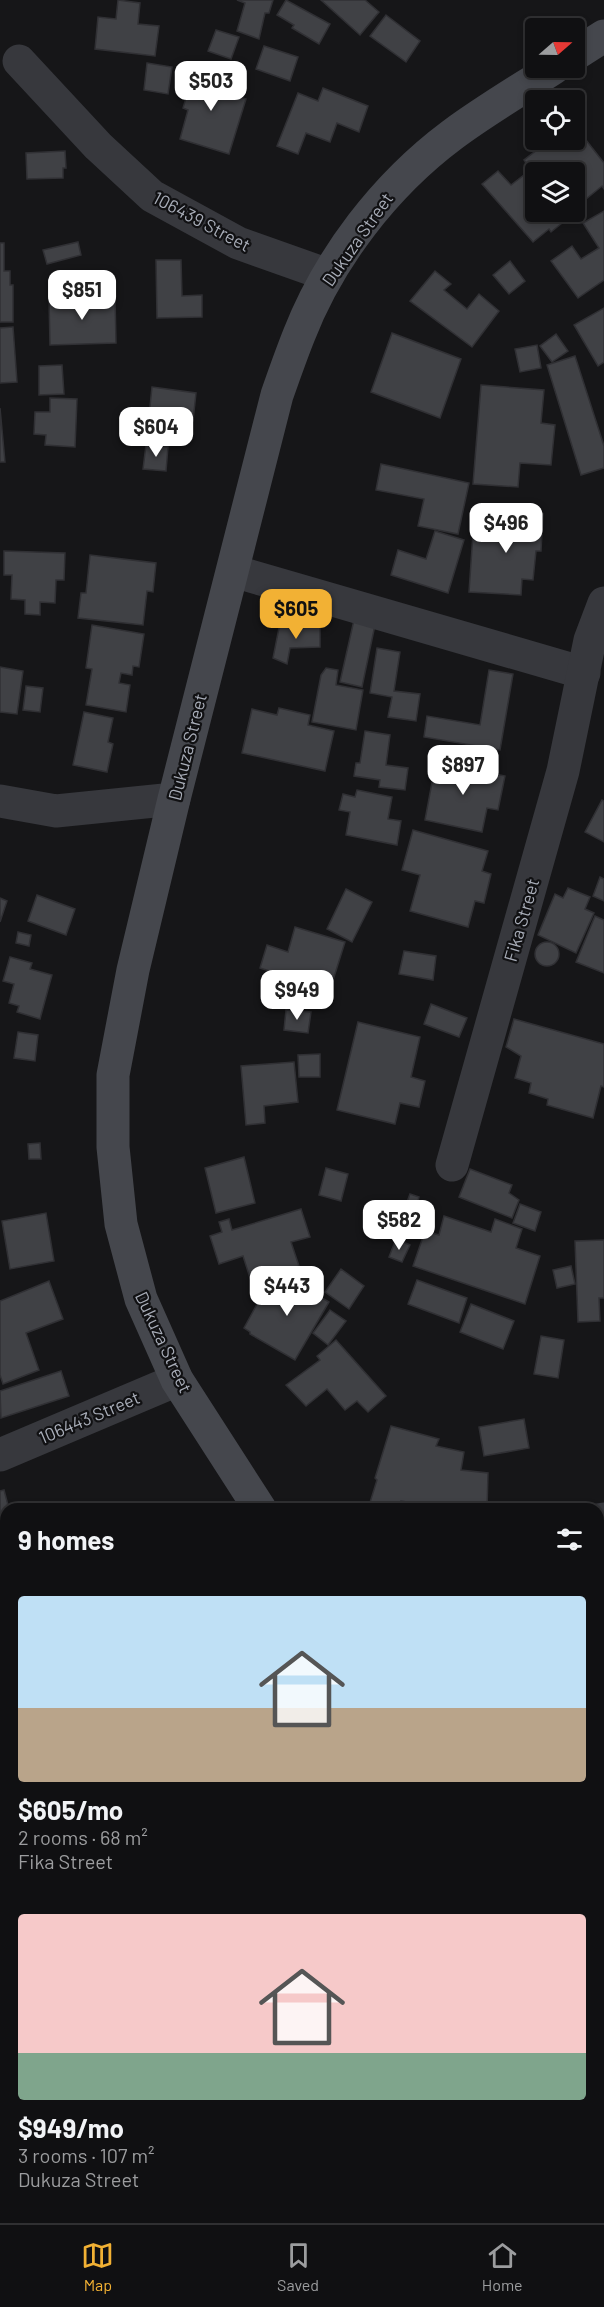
<!DOCTYPE html>
<html lang="en">
<head>
<meta charset="utf-8">
<style>
  body { margin:0; font-family:Barlow,sans-serif; background:#1e1e20; color:#f1f3f6; height:100vh; display:flex; flex-direction:column; font-size:22px; white-space:nowrap }
  * { box-sizing:border-box; margin:0 }
  p { font-size:20px; color:#9c9d9f }
  .icon { flex:none; width:33px; height:33px; fill:none; stroke:currentColor; stroke-width:2; stroke-linecap:round; stroke-linejoin:round }
  .map { position:relative; flex:1; overflow:hidden }
  .drawer { position:absolute; left:0px; top:1503px; width:604px; height:720px; display:flex; flex-direction:column; background:#101012; border-radius:18px 18px 0 0; box-shadow:0 3px 9px #0003,0 0 0 2px #303032 }
  .drawer>* { flex:none }
  .needle { width:39px; rotate:70deg }
  .fabs { position:absolute; left:525px; top:18px; display:grid; gap:12px }
  .fabs a { display:grid; place-items:center; width:60px; height:60px; border-radius:6px; background:#101012; box-shadow:0 3px 9px #0003,0 0 0 2px #303032; font-size:30px }
  .price { position:absolute; translate:-50% -51px; padding:0 14px; border-radius:12px; background:#fff; color:#222; font-size:20px; line-height:39px; filter:drop-shadow(0 2px 3px #0008) }
  .price::after { content:''; position:absolute; left:50%; top:36px; width:18px; height:14px; margin-left:-9px; background:inherit; clip-path:polygon(0 0,100% 0,50% 100%) }
  .price.on { background:#f2b134; color:#111 }
  ul { padding:0; list-style:none }
  li { display:grid; align-content:center; gap:12px; height:318px; padding:0 18px }
  li span { display:grid; place-items:center; height:186px; border-radius:6px; color:#555 }
  li>.icon { margin-inline-start:auto }
  span .icon { width:108px; height:108px; fill:#fffc; stroke-width:1 }
  li b { font-size:26px }
  h2 { display:flex; justify-content:space-between; align-items:center; height:72px; padding:0 18px; font-size:26px }
  .menu { display:flex; justify-content:space-around; align-items:center; height:84px; border-top:2px solid #303032; background:#101012; font-size:16px; color:#9c9d9f }
  .menu a { display:grid; justify-items:center; gap:3px }
  .menu .on { color:#f2b134 }
  .map>svg:first-child { display:block }
</style>
</head>
<body>
<div class="map">
<svg width="604" height="2223" viewBox="0 0 604 2223">
  <rect width="100%" height="100%" fill="#161618"/>
  <path fill="#222225" d="M604,1561V1963L599,1954L598,1562Z"/>
  <g fill="#404145" stroke="#303034" stroke-width="1.5">
    <path d="M118,0L140,3L138,24L159,26L155,56L95,49L98,17L116,19Z"/>
    <path d="M237,0H273L269,13H265L259,39L237,31L245,3Z"/>
    <path d="M286,0L330,24L319,44L292,28L294,25L277,15Z"/>
    <path d="M321,0H365L379,12L360,35Z"/>
    <path d="M386,15L420,41L406,62L370,36Z"/>
    <path d="M216,30L239,37L231,59L208,51Z"/>
    <path d="M264,46L298,57L290,81L256,69Z"/>
    <path d="M147,63L172,67L168,94L144,90Z"/>
    <path d="M196,65L223,73L217,90L246,99L229,154L180,139L188,110L183,108Z"/>
    <path d="M323,88L368,106L359,132L337,123L330,142L306,133L298,154L277,146L298,93L318,101Z"/>
    <path d="M575,126L604,163V189L602,186L586,199L584,197L574,205V172H540L534,165L530,168L524,160L550,140H574Z"/>
    <path d="M65,151L66,168H63V178L27,179L26,153Z"/>
    <path d="M533,168L537,172L536,212H569L572,215L551,232L549,229L533,242L482,184L498,171L511,185Z"/>
    <path d="M604,211V280L578,298L551,261L572,246L581,259L599,248L583,223Z"/>
    <path d="M78,242L81,255L47,264L43,250Z"/>
    <path d="M0,243H4V271H10V285H13V322H0Z"/>
    <path d="M156,260H181L182,296L202,295V317L157,318Z"/>
    <path d="M510,261L525,281L509,294L493,275Z"/>
    <path d="M435,271L451,284L444,290L467,309L479,294L499,311L472,347L410,301Z"/>
    <path d="M115,297L116,343L50,345L49,299Z"/>
    <path d="M604,308V362L598,366L574,325Z"/>
    <path d="M13,327L17,382L0,383V328Z"/>
    <path d="M392,333L461,359L440,418L371,392Z"/>
    <path d="M556,334L568,351L552,362L540,346Z"/>
    <path d="M537,345L541,368L520,372L515,349Z"/>
    <path d="M575,356L604,446V468L581,475L547,365Z"/>
    <path d="M62,365L64,394L39,395V366Z"/>
    <path d="M481,385L544,390L541,423L555,425L551,465L520,463L518,487L473,484Z"/>
    <path d="M152,387L196,393L193,421L149,416Z"/>
    <path d="M50,398L77,399L75,447L45,445L46,435L34,434L35,412H50Z"/>
    <path d="M0,408L5,462H0Z"/>
    <path d="M146,445L168,447L166,471L143,469Z"/>
    <path d="M381,464L469,483L458,534L418,526L424,499L376,490Z"/>
    <path d="M495,511L543,514L541,551H536L533,580L522,579L521,595L469,592L473,533L493,535Z"/>
    <path d="M435,531L464,540L448,593L391,575L398,550L426,559Z"/>
    <path d="M4,551L65,553L64,580H56L55,603L40,602V615L25,614V600L11,599L12,575H4Z"/>
    <path d="M90,555L156,563L153,592L147,591L143,625L78,618L81,593H86Z"/>
    <path d="M354,620L375,625L362,687L340,682Z"/>
    <path d="M92,625L144,634L139,667L133,666L132,675L121,673L119,683L130,685L126,712L86,705L92,669L86,668Z"/>
    <path d="M284,625L320,626V647L290,648L287,664L273,658L279,628Z"/>
    <path d="M377,648L400,652L394,691L420,694L416,721L388,717L392,697L370,693Z"/>
    <path d="M0,667L23,671L17,714L0,712Z"/>
    <path d="M326,668L338,670L336,685L363,690L356,730L312,722L321,675Z"/>
    <path d="M489,670L513,674L500,750L424,737L427,716L480,725Z"/>
    <path d="M26,686L43,688L40,712L23,710Z"/>
    <path d="M279,708L310,715L308,725L334,731L325,771L242,753L252,709L277,715Z"/>
    <path d="M84,712L113,718L108,742L113,744L107,772L73,765Z"/>
    <path d="M365,731L390,735L386,765L408,768L405,790L379,787L380,780L354,776L356,763H360Z"/>
    <path d="M436,761L505,776L498,810L487,808L482,832L425,820Z"/>
    <path d="M357,790L392,797L388,819L401,821L397,845L346,835L350,812L339,810L343,794L355,797Z"/>
    <path d="M602,800L604,801V842L585,832Z"/>
    <path d="M413,830L488,851L482,871L491,874L484,903L475,901L468,927L410,911L420,875L402,870Z"/>
    <path d="M600,877L604,879V901L593,896Z"/>
    <path d="M568,888L590,897L585,909L594,913L576,953L538,935L555,894L563,898Z"/>
    <path d="M346,889L372,902L352,942L327,929Z"/>
    <path d="M37,895L75,909L66,935L28,921Z"/>
    <path d="M0,898L7,901L0,922Z"/>
    <path d="M595,916L604,920V973L576,962Z"/>
    <path d="M295,927L345,942L329,993L278,978L279,974L260,968L267,945L288,952Z"/>
    <path d="M18,932L31,935L29,946L16,943Z"/>
    <circle cx="547" cy="954" r="12"/>
    <path d="M404,951L436,956L433,980L399,974Z"/>
    <path d="M10,957L32,963L30,969L52,975L40,1019L17,1012L19,1006L9,1003L14,984L3,981Z"/>
    <path d="M431,1004L467,1018L459,1037L424,1024Z"/>
    <path d="M286,1010L311,1012L308,1033L284,1030Z"/>
    <path d="M514,1019L604,1044V1087L601,1086L593,1118L547,1105L548,1099L529,1093L531,1083L515,1078L521,1056L506,1047Z"/>
    <path d="M358,1022L420,1037L411,1077L425,1081L419,1107L400,1103L395,1124L337,1110Z"/>
    <path d="M18,1032L38,1035L35,1061L14,1058Z"/>
    <path d="M320,1054V1077H299L298,1055Z"/>
    <path d="M294,1062L298,1102L264,1106L265,1123L246,1125L241,1066Z"/>
    <path d="M40,1143L41,1159H29L28,1144Z"/>
    <path d="M244,1157L255,1203L216,1213L205,1168Z"/>
    <path d="M326,1168L348,1174L341,1201L319,1195Z"/>
    <path d="M470,1169L512,1185L509,1193L519,1200L512,1218L459,1197Z"/>
    <path d="M410,1194L419,1197L410,1232L400,1229L403,1218L399,1217L403,1201L407,1202Z"/>
    <path d="M520,1204L541,1212L535,1231L513,1223Z"/>
    <path d="M301,1209L310,1237L291,1242L299,1266L251,1281L243,1256L219,1264L210,1236L222,1232L219,1222L229,1219L232,1230Z"/>
    <path d="M46,1213L54,1261L10,1269L2,1221Z"/>
    <path d="M444,1216L491,1232L495,1219L522,1229L516,1248L540,1256L525,1304L413,1266L425,1231L439,1235Z"/>
    <path d="M396,1239L410,1245L402,1262L389,1257Z"/>
    <path d="M604,1240V1298H599L600,1321L578,1322L575,1241Z"/>
    <path d="M571,1266L575,1284L557,1288L553,1270Z"/>
    <path d="M341,1269L364,1286L349,1309L325,1292Z"/>
    <path d="M284,1275L329,1302L295,1360L250,1334V1332L244,1328L262,1295L270,1299Z"/>
    <path d="M417,1280L467,1298L459,1323L408,1304Z"/>
    <path d="M49,1281L63,1319L26,1333L39,1370L3,1384L0,1375V1301Z"/>
    <path d="M471,1304L514,1321L503,1349L460,1332Z"/>
    <path d="M330,1310L346,1321L328,1345L313,1333Z"/>
    <path d="M541,1336L564,1340L558,1378L534,1374Z"/>
    <path d="M336,1340L386,1396L368,1412L357,1401L345,1410L327,1389L306,1406L286,1385L320,1360L317,1356Z"/>
    <path d="M61,1371L69,1396L1,1418L0,1391Z"/>
    <path d="M524,1419L529,1448L484,1456L479,1427Z"/>
    <path d="M391,1426L439,1439L436,1446L464,1452L461,1470L488,1473L487,1509H455L401,1501L399,1509H368L377,1480L375,1478Z"/>
    <path d="M4,1490L9,1509H6V1573L0,1575V1491Z"/>
    <path d="M65,1502L66,1509H48V1506Z"/>
    <path d="M604,1585V1676L598,1677V1586Z"/>
    <rect x="598" y="1706" width="6" height="56"/>
    <path d="M6,1876V1887L0,1890V1879Z"/>
    <path d="M6,1891V1941L0,1914V1896Z"/>
    <path d="M598,1989L604,2000V2008L598,2011Z"/>
    <path d="M604,2011V2038L602,2039L598,2029V2013Z"/>
    <path d="M6,2029V2096L0,2097V2030Z"/>
    <path d="M1,2115L6,2131V2142L0,2144Z"/>
    <path d="M153,2217H204L206,2223H156Z"/>
    <path d="M247,2217H255L262,2223H238Z"/>
    <path d="M280,2217H308L312,2223H272Z"/>
    <path d="M375,2217H407L393,2223H378Z"/>
    <path d="M435,2217L437,2223H417L433,2217Z"/>
    <path d="M453,2217H484L485,2218L471,2223H455Z"/>
    <path d="M490,2217H510L492,2223Z"/>
  </g>
  <g fill="none" stroke-linecap="round" stroke-linejoin="round">
    <g stroke="#37383d" stroke-width="33">
      <path d="M19,61L98,146L152,196L238,243L328,275"/>
      <path d="M233,571L584,673"/>
      <path d="M0,801L56,811L174,799"/>
      <path d="M452,1165L563,771L590,640L604,603"/>
      <path d="M0,1455L177,1380"/>
      <path d="M598,1520L604,1519"/>
      <path d="M30,2223L37,2217"/>
    </g>
    <g stroke="#45474d" stroke-width="33">
      <path d="M574,55L604,36"/>
      <path d="M260,1509L177,1380L141,1299L121,1224L113,1147V1075L133,970L174,799L277,395C284,375 291,355 299,335C329,258 385,185 452,135C484,111 520,90 554,68"/>
      <path d="M598,2163L604,2177"/>
    </g>
  </g>
  <g text-anchor="middle" dominant-baseline="central" stroke-width="4.5" stroke-linejoin="round" paint-order="stroke">
    <g font-size="18" fill="#a8adb8" stroke="#111113">
      <text transform="translate(202 221) rotate(28)">106439 Street</text>
      <text transform="translate(357 239) rotate(-55)">Dukuza Street</text>
      <text transform="translate(187 747) rotate(-76)">Dukuza Street</text>
      <text transform="translate(521 920) rotate(-74)">Fika Street</text>
      <text transform="translate(164 1342) rotate(65)">Dukuza Street</text>
      <text transform="translate(89 1417) rotate(-23)">106443 Street</text>
    </g>
  </g>
</svg>
<div class="fabs">
<a><svg class="needle" viewBox="-14 -14 28 28"><path d="M0-13l5 13h-10z" fill="#e53935"/><path d="M0 13l5-13h-10z" fill="#9c9d9f"/></svg></a>
<a><svg class="icon" aria-label="locate" viewBox="0 0 24 24"><circle cx="12" cy="12" r="6"/><path d="M12 2v4M12 18v4M2 12h4M18 12h4"/></svg></a>
<a><svg class="icon" aria-label="layers" viewBox="0 0 24 24"><path d="M12 4l9 5-9 5-9-5zM3 14l9 5 9-5"/></svg></a>
</div>
<b class="price" style="left:211px;top:112px">$503</b>
<b class="price" style="left:82px;top:321px">$851</b>
<b class="price" style="left:156px;top:458px">$604</b>
<b class="price" style="left:506px;top:554px">$496</b>
<b class="price on" style="left:296px;top:640px">$605</b>
<b class="price" style="left:463px;top:796px">$897</b>
<b class="price" style="left:297px;top:1021px">$949</b>
<b class="price" style="left:399px;top:1251px">$582</b>
<b class="price" style="left:287px;top:1317px">$443</b>
<section class="drawer">
<h2>9 homes<svg class="icon" aria-label="filters" viewBox="0 0 24 24"><path d="M4 7h16M4 17h16"/><circle cx="9" cy="7" r="2"/><circle cx="15" cy="17" r="2"/></svg></h2>
<ul>
<li><span style="background:linear-gradient(#bfe0f5 60%,#b9a48a 0)"><svg class="icon" aria-label="home" viewBox="0 0 24 24"><path d="M3 11l9-7 9 7M6 9v11h12V9"/></svg></span><div><b>$605/mo</b><p>2 rooms · 68 m²</p><p>Fika Street</p></div></li>
<li><span style="background:linear-gradient(#f6c9c9 75%,#7fa58c 0)"><svg class="icon" aria-label="home" viewBox="0 0 24 24"><path d="M3 11l9-7 9 7M6 9v11h12V9"/></svg></span><div><b>$949/mo</b><p>3 rooms · 107 m²</p><p>Dukuza Street</p></div></li>
</ul>
</section>
</div>
<nav class="menu">
<a class="on"><svg class="icon" aria-label="map" viewBox="0 0 24 24"><path d="M3 6l6-2 6 2 6-2v14l-6 2-6-2-6 2zM9 4v14M15 6v14"/></svg>Map</a>
<a><svg class="icon" aria-label="saved" viewBox="0 0 24 24"><path d="M7 4h10v16l-5-4-5 4z"/></svg>Saved</a>
<a><svg class="icon" aria-label="home" viewBox="0 0 24 24"><path d="M3 11l9-7 9 7M6 9v11h12V9"/></svg>Home</a>
</nav>
</body>
</html>
